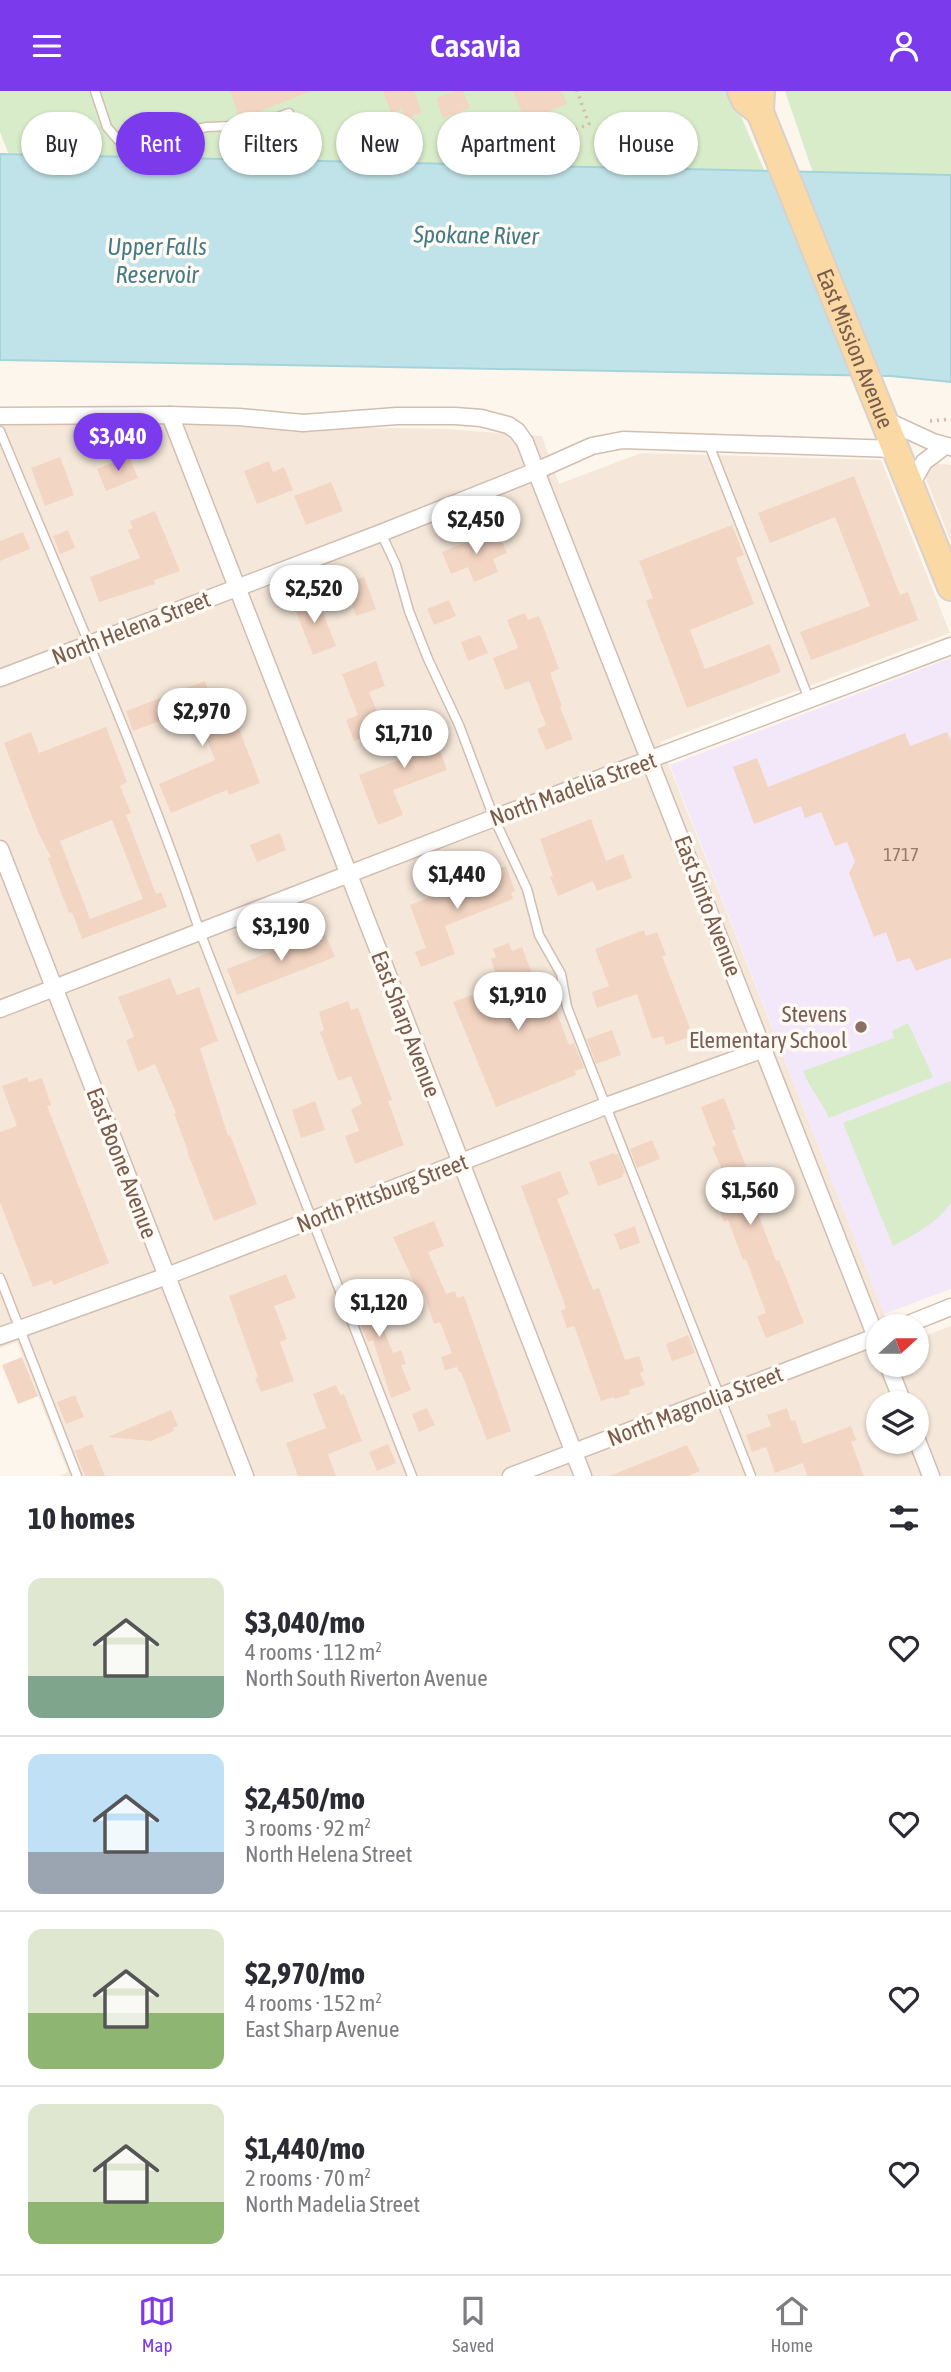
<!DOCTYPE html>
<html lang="en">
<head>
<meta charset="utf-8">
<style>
  body { margin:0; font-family:"Asap Condensed",sans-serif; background:#f2f2f3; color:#2b2b33; height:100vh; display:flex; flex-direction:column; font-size:26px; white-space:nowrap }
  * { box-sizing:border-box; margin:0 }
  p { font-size:23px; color:#7c7c81 }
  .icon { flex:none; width:38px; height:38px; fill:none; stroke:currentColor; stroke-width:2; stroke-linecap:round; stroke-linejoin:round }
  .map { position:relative; height:1385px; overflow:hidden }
  .panel { display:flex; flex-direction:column; background:#fff; flex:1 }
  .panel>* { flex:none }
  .guide { position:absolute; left:21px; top:21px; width:910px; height:63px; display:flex; gap:14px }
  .needle { width:46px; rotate:69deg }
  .controls { position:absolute; left:866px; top:1223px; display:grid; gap:14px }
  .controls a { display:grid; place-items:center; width:63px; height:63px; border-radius:50%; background:#fff; box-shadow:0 2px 5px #0004; font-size:35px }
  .price { position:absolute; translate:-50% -60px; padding:0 16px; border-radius:24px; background:#fff; color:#222; font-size:23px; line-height:46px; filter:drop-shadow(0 2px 4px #0008) }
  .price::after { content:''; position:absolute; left:50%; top:42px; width:21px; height:16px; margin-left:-10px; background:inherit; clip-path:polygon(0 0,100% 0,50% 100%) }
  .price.selected { background:#7c3aed; color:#fff }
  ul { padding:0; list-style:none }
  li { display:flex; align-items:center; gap:21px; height:175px; padding:0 28px }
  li+li { border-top:2px solid #e1e1e2 }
  li span { display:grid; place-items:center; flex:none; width:196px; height:140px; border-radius:14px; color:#555 }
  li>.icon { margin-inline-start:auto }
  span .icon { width:84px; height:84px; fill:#fffc; stroke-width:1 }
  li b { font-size:30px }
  h2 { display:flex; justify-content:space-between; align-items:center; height:84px; padding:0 28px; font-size:30px }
  .chip { padding:0 24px; border-radius:32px; background:#fff; box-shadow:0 2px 5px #0004; font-size:24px; line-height:63px }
  .chip.selected { background:#7c3aed; color:#fff }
  header { display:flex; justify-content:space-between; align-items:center; height:91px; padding:0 28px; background:#7c3aed; color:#fff; font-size:32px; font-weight:600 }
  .dock { display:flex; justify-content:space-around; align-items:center; height:98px; border-top:2px solid #e1e1e2; background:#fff; font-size:19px; color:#7c7c81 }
  .dock a { display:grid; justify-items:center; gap:4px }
  .dock .selected { color:#7c3aed }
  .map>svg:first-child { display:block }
</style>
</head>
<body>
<header><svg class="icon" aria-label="menu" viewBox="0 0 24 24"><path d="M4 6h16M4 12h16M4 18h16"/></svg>Casavia<svg class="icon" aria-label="person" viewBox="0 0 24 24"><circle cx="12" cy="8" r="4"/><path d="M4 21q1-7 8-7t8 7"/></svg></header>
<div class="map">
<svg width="951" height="1385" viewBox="0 0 951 1385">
  <rect width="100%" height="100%" fill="#fdf6ec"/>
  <g fill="#f5e8da" fill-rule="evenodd">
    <path d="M0,330L446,338L542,345L559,393L641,362L881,369L950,542L660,651L889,1235L878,1236V1274H917V1248L951,1235V1385H59L68,1381L17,1251L0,1257ZM878,1312H917V1351H878Z"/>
    <path d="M934,372L951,374V451L926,388L927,379Z"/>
  </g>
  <path fill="#f3e8fa" d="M951,567V1198L884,1223L670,674Z"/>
  <g fill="#d8ecc9">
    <path d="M0,0H730L765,81L159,66L9,64L0,41Z"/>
    <path d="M785,0H951V84L813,82Z"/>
    <path d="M908,932L933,986L829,1027C821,1009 810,998 803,980L894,947L892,940Z"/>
    <path d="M951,990V1112C937,1132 914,1144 893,1155L843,1032Z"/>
  </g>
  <path fill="#bfe3e8" stroke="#a5d3da" stroke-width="2" d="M0,63L951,84V291L891,285L0,269Z"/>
  <g fill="#f3d5c3" fill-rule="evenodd">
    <path d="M230,0H309V1L240,28Z"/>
    <path d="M383,0H414L422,22L406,28L402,18L391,22Z"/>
    <path d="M455,0H463L470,17L443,27L436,7Z"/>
    <path d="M513,0H562L567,13L525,30Z"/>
    <path d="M129,365L138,387L106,400L97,378Z"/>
    <path d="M60,366L74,404L45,415L31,377Z"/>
    <path d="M269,370L273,381L284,376L293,399L257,413L244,380Z"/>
    <path d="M854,385L900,504L908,501L918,529L811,569L800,541L870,515L835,426L770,452L758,422Z"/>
    <path d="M331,391L343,420L306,434L294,405Z"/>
    <path d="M155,420L180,480L154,489L155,493L99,511L90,486L140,467L128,439L133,437L130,430Z"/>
    <path d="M732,434L744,464L736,467L754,513L690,539L705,578L770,553L781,581L687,617L646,510L653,507L639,470Z"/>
    <path d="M68,439L75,457L60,463L53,445Z"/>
    <path d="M497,439L507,462L493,468L498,481L474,491L468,476L451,483L442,461Z"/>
    <path d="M23,441L30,458L0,470V450Z"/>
    <path d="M364,486L376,518L356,525L345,493Z"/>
    <path d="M316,504L336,555L313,564L293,513Z"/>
    <path d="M449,509L456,525L434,534L427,518Z"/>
    <path d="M525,522L528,529L539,525L545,540L559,578L550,582L562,615L560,616L573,648L546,659L537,638L546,634L529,590L505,599L493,567L518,557L507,529Z"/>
    <path d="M480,544L488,562L468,570L461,551Z"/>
    <path d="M376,570L385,595L369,601L384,638L354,650L346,629L358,624L342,583Z"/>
    <path d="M205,590L218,625L232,620L260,692L229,704L227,699L171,722L159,693L215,669L195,617L133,640L126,620Z"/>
    <path d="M433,620L439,637L432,639L447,679L393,699L403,724L378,734L359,684L420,661L408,628Z"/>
    <path d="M106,636L127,691L120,695L131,722L126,724L156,803L161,801L167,816L82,848L72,821L69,822L48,767L51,766L38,741L4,652L31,641L39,662ZM112,729L143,808L90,828L60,750Z"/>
    <path d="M947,641L951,650V867L916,880L910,867L897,871L886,841L874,846L849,782L855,771L847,751L835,755L821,721L805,727L801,715L754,733L733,676L757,667L768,696L905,642L910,655Z"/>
    <path d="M591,728L606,770L623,763L632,787L597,800L593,790L558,805L550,786L553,785L540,748Z"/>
    <path d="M280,742L286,759L257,771L250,754Z"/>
    <path d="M506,775L515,800L511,802L513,808L445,835L455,863L421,876L415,861L426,857L410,814Z"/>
    <path d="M644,839L646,845L657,841L666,864L662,865L693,945L666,954L663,945L652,948L637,903L597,917L592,901L609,895L595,858Z"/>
    <path d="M324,840L335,866L237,904L227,878Z"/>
    <path d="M509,852L512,860L522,856L532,883L541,880L569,954L574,952L584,977L575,980L576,984L496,1016L453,911L472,904L475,910L502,900L491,868L496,866L493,858Z"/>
    <path d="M170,887L177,904L199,896L218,950L200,957L228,1045L230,1044L257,1113L214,1130L187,1060H188L174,1023L176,1022L155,973L138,981L126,949L134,946L118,906Z"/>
    <path d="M348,910L351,919L358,917L392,1009L388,1010L404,1054L355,1073L345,1045L359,1040L351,1018L362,1013L351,985L338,990L320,941L324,939L319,921Z"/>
    <path d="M612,939L621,964L596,973L587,948Z"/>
    <path d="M27,986L29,991L42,987L51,1014L47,1015L109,1172L53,1194L52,1189L33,1196L0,1111V1041L17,1035L2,995Z"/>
    <path d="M724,1007L736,1038L732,1039L747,1079L742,1081L776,1170L779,1169L804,1232L766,1247L757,1225L766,1222L746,1168L743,1169L728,1129L724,1131L714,1101L729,1095L712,1056L716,1055L701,1016Z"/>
    <path d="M315,1010L325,1039L301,1047L292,1019Z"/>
    <path d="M652,1049L660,1068L637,1077L630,1058Z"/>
    <path d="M614,1062L615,1064L618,1063L625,1082L622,1083L623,1086L598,1095L589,1071Z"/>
    <path d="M560,1080L569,1103L557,1108L593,1199L599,1197L625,1269L639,1265L644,1280L640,1282L645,1294L629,1299L630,1303L615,1308L614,1306L601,1310L575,1237L574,1235L567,1237L561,1220L566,1217L521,1095Z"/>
    <path d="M434,1130L444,1155L428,1161L446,1203L455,1200L457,1207L464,1205L511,1340L487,1349L461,1281H459L457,1276L445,1279L441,1266L452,1262L440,1231L434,1233L424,1203L420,1205L393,1146Z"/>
    <path d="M635,1135L640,1152L620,1159L614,1143Z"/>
    <path d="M286,1183L296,1207L274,1215L287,1248L280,1251L294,1290L261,1301L255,1287L258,1286L229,1205Z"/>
    <path d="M367,1190L377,1216L375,1217L393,1262L401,1259L406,1273L401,1274L411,1299L391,1307L373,1249L368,1251L347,1201L351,1200L350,1197Z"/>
    <path d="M688,1244L695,1262L672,1270L666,1253Z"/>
    <path d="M22,1266L38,1305L18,1313L2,1274Z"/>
    <path d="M336,1294L340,1304L344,1303L362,1350L328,1363L336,1385H298L286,1352L326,1337L313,1303Z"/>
    <path d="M75,1304L84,1326L66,1333L57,1311Z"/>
    <path d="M427,1317L435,1334L419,1341L412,1323Z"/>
    <path d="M787,1317L791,1330L795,1329L803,1353L851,1335L856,1349L851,1351L864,1385H807L803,1372L775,1382L766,1356L752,1361L746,1344L771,1335L767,1324Z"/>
    <path d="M171,1319L178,1335L173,1337L174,1340L151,1350L108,1346Z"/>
    <path d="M92,1353L105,1385H85L75,1360Z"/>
    <path d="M388,1353L396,1372L377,1380L369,1361Z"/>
    <path d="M687,1354L700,1380L688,1385H609Z"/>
  </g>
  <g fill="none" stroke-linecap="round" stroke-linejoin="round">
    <g stroke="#d1beb0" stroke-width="11">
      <g id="service">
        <path d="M95,0L107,36L118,49L135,51L207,36L256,34L289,22"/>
        <path d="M0,340C69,506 142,671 200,841L412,1385"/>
        <path d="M708,351L809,608"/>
        <path d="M381,442L396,474L409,520L428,568L459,634L494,727L527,798L539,844L561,883L567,916L751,1385"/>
        <path d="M0,1187L77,1385"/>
      </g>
    </g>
    <g stroke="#d1beb0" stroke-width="19">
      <g id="minor">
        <path d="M170,324L583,1385"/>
        <path d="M0,325L170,324L239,326L303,332L397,325H455L481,327L508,334L517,340L525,351L536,380L592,355L623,349L895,358"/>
        <path d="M883,328L933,351L951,356"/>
        <path d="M910,395L924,371L945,355"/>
        <path d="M0,587L381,442L536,380L878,1251"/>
        <path d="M0,758L245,1385"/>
        <path d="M0,918L494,727L951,555"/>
        <path d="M901,1236L951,1216"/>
        <path d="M0,1245L167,1185L606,1015L764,958"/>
        <path d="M888,1274L903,1312"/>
        <path d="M917,1349L931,1385"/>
        <path d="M511,1385L878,1245"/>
      </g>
    </g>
    <g stroke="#dad1cd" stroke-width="30">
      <g id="primary">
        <path d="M741,0L745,9L760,21"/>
        <path id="s1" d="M761,0L760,21L951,496"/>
      </g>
    </g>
    <g stroke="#d9b8a5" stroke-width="3.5" stroke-dasharray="2 5" stroke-linecap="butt">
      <path d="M565,44H573L575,39L589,33L577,0"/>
      <path d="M930,330L951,328"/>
    </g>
    <use href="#service" stroke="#fff" stroke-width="8"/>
    <use href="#minor" stroke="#fff" stroke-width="16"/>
    <use href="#primary" stroke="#fbd9a5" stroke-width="26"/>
  </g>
  <circle fill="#8d6e63" stroke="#fffaf3" stroke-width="2.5" cx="861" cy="936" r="7"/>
  <g text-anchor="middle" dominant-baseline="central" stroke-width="7" stroke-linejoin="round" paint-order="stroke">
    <g font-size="19" fill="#987a6a">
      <text x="901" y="763">1717</text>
    </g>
    <g font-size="23" fill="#7a5c4d" stroke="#fffaf3">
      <text stroke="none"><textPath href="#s1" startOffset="276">East Mission Avenue</textPath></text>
      <text transform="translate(131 537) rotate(-21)">North Helena Street</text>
      <text transform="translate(573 698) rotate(-20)">North Madelia Street</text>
      <text transform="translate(708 815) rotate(69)">East Sinto Avenue</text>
      <text transform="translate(406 933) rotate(69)">East Sharp Avenue</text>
      <text transform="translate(122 1072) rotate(69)">East Boone Avenue</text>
      <text transform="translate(382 1102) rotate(-21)">North Pittsburg Street</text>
      <text transform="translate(695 1315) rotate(-21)">North Magnolia Street</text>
    </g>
    <g font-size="23" fill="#785e54" stroke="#fffaf3" text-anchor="end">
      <text x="847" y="923">Stevens<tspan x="847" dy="26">Elementary School</tspan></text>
    </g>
    <g font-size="24" font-style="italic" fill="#437c86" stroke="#fffaf3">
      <text transform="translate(476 144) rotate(1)">Spokane River</text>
      <text x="157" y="155">Upper Falls<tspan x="157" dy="28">Reservoir</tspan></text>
    </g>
  </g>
</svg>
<div class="controls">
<a><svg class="needle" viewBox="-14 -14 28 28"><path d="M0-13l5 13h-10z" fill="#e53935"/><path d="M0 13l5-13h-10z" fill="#7c7c81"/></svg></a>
<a><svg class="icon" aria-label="layers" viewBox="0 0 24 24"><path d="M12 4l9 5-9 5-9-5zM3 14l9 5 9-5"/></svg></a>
</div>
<b class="price selected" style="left:118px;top:382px">$3,040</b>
<b class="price" style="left:476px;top:465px">$2,450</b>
<b class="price" style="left:314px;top:534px">$2,520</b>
<b class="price" style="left:202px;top:657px">$2,970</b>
<b class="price" style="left:404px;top:679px">$1,710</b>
<b class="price" style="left:457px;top:820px">$1,440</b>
<b class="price" style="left:281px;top:872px">$3,190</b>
<b class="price" style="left:518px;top:941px">$1,910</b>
<b class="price" style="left:750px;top:1136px">$1,560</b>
<b class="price" style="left:379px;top:1248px">$1,120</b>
<div class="guide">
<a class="chip">Buy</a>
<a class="chip selected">Rent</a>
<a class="chip">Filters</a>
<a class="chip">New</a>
<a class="chip">Apartment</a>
<a class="chip">House</a>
</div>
</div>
<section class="panel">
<h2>10 homes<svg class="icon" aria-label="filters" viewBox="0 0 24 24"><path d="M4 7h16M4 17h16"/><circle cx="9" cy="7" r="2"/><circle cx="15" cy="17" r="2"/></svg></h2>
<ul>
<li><span style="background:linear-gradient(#dfe7d0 70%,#7fa58c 0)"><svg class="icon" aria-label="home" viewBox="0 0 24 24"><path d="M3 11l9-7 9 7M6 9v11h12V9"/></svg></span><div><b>$3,040/mo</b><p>4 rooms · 112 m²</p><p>North South Riverton Avenue</p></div><svg class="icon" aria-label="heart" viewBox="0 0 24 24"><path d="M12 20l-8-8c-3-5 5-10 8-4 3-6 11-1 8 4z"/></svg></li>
<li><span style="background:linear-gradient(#bfe0f5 70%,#9aa5b1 0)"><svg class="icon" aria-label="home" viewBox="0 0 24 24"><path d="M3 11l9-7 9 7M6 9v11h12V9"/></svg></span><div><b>$2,450/mo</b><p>3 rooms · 92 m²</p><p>North Helena Street</p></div><svg class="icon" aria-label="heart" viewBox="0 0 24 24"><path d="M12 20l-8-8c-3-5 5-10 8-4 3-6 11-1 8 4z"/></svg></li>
<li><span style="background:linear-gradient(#dfe7d0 60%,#8fb573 0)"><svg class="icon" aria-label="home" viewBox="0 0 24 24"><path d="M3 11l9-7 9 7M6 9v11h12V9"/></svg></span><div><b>$2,970/mo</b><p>4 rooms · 152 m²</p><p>East Sharp Avenue</p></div><svg class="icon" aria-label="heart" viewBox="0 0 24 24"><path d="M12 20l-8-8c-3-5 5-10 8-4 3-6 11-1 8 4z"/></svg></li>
<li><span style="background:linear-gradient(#dfe7d0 70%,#8fb573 0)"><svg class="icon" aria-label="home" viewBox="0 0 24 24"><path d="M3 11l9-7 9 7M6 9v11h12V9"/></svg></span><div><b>$1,440/mo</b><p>2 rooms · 70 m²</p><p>North Madelia Street</p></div><svg class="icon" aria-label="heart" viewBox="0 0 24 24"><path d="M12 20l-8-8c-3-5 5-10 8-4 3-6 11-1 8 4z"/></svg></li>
</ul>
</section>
<nav class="dock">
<a class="selected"><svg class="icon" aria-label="map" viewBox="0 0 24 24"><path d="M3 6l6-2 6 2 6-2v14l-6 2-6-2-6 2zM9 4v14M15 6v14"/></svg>Map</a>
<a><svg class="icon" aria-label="saved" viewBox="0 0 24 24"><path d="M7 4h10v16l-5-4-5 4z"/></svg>Saved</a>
<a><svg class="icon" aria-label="home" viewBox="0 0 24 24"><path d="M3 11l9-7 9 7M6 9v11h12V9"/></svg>Home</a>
</nav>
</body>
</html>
